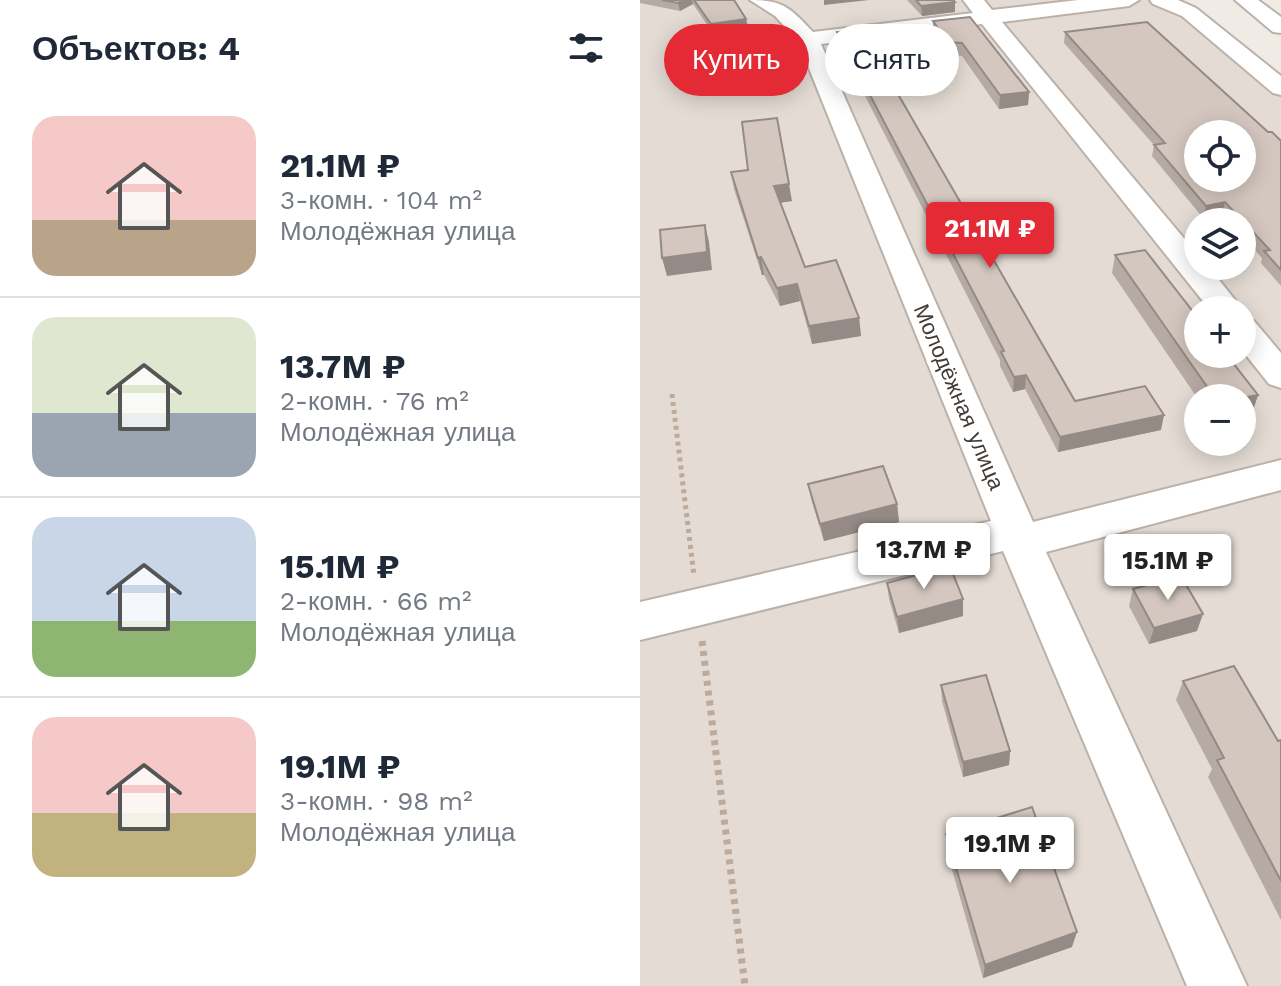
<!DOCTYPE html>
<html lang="ru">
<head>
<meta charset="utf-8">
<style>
  body { margin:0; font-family:"Work Sans",sans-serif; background:#f6f6f7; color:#1f2937; height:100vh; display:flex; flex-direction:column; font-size:30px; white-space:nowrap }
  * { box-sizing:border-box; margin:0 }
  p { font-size:26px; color:#747a83 }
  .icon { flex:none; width:44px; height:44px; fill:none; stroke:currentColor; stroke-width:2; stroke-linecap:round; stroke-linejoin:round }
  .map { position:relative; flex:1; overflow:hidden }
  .sheet { display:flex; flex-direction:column; background:#fff; width:640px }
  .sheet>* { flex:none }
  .top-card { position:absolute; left:24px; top:24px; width:496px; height:72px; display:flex; gap:16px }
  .buttons { position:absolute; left:544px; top:120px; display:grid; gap:16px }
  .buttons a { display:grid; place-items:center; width:72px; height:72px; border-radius:50%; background:#fff; box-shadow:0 4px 20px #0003; font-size:40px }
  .price { position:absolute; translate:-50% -68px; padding:0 18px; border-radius:8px; background:#fff; color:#222; font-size:26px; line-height:52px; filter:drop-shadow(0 2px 4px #0008) }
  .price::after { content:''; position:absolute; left:50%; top:48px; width:24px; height:18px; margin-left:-12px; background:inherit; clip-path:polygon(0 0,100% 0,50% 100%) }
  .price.selected { background:#e42a35; color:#fff }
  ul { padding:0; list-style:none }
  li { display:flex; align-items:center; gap:24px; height:200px; padding:0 32px }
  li+li { border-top:2px solid #e0e1e3 }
  li span { display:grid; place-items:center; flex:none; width:224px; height:160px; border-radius:24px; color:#555 }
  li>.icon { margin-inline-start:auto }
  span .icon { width:96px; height:96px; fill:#fffc; stroke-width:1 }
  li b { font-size:34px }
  h2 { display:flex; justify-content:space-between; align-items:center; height:96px; padding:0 32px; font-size:34px }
  .tag { padding:0 28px; border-radius:36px; background:#fff; box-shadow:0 4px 20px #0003; font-size:28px; line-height:72px }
  .tag.selected { background:#e42a35; color:#fff }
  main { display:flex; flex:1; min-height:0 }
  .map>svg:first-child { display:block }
</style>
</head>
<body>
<main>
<section class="sheet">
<h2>Объектов: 4<svg class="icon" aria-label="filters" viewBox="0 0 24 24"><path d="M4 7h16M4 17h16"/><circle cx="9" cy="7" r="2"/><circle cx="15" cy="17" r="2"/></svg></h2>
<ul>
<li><span style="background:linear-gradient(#f6c9c9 65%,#b9a48a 0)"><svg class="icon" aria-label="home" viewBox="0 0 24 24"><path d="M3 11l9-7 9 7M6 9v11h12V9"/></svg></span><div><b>21.1M ₽</b><p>3-комн. · 104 m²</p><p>Молодёжная улица</p></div></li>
<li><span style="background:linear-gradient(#dfe7d0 60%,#9aa5b1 0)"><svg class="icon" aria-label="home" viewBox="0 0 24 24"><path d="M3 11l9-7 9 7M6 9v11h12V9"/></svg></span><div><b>13.7M ₽</b><p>2-комн. · 76 m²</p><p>Молодёжная улица</p></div></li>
<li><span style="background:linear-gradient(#c9d6e8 65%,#8fb573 0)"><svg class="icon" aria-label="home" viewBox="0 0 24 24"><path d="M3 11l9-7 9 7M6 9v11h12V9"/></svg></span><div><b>15.1M ₽</b><p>2-комн. · 66 m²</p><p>Молодёжная улица</p></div></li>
<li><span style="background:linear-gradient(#f6c9c9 60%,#c2b280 0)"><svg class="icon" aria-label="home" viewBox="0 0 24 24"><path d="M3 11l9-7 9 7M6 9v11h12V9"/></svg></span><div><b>19.1M ₽</b><p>3-комн. · 98 m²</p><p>Молодёжная улица</p></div></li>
</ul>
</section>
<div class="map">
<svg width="641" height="986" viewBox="0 0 641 986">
  <rect width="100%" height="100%" fill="#f1ebe6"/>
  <path fill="#e4dcd4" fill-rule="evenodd" d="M0,0H530L641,92V986H0ZM558,134H602V178H558ZM558,222H602V266H558ZM558,310H602V354H558ZM558,398H602V442H558Z"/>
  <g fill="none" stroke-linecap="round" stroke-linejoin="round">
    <g stroke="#bbb1a9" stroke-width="4">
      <g id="minor">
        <path d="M110,0C144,0 150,8 173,32L333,13L323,0H344L352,10L438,0H499L489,6L362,22L558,255V266H568L603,310L602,312L570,310L342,24L181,44L393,522L641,460V490L406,552L607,986H547L363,551L0,640V602L351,521L158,41L135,16Z"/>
        <path d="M510,0H538L556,8L641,76V95L633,93L542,16L513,4Z"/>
        <path d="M595,0H618L641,17V33L633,32Z"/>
        <path d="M602,317L614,321L641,353V388L629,384L602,350Z"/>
      </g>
    </g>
    <path stroke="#bcaa9c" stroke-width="5" stroke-dasharray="4 4" stroke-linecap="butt" d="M32,394L54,576"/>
    <path stroke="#bcaa9c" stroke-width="7" stroke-dasharray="5 5" stroke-linecap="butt" d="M62,641L105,986"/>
    <use href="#minor" fill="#fff" fill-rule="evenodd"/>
  </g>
  <g fill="#b6aba4">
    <path d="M0,0H94L108,26L72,32L53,4L40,11L0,3Z"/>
    <path d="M267,0H313L315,2V12L282,16Z"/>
    <path d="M293,21L389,92L388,105L359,109L322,56L307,54L293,33Z"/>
    <path d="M197,32L435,401L521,430L418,452L385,389L373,392L360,366V360L199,45Z"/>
    <path d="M425,32L628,132L641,141V286L621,263L622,258L602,236V222H589L582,214L563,218L512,156L514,145L424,43Z"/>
    <path d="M91,172L152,201L140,203L165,267L219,318L221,336L172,344L160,301L140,306L124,275H122L94,189Z"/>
    <path d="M505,250L558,318V354H586L618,395L612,413L602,415V398L558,399L472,273L475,255Z"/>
    <path d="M168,484L257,504L259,522L184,541L172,502Z"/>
    <path d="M247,583L323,616L259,633L249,599Z"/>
    <path d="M493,589L557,631L509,644L489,606Z"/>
    <path d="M543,681L638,741L641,740V920L568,777L572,769L536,700Z"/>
    <path d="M301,685L370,751L369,765L323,777L302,701Z"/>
    <path d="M306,834L432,947L343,978L307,852Z"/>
  </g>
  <g fill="#948b86">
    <path d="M44,0H52L53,4L40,11L38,3Z"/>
    <path d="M184,0H229L184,5Z"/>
    <path d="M315,2V12L282,16L281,6Z"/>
    <path d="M106,19L108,26L72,32L71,24Z"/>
    <path d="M389,92L388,105L359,109L360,95Z"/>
    <path d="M149,184L152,201L137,203L134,186Z"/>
    <path d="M585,202L582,214L563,218L566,206Z"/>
    <path d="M65,225L69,242L72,270L27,276L22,258Z"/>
    <path d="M121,257L124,275H122L118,258Z"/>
    <path d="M157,284L160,301L140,306L137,288Z"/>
    <path d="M219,318L221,336L172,344L169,326Z"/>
    <path d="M386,375L385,389L373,392L374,377Z"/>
    <path d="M618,395L612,413L602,415V398Z"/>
    <path d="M524,415L521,430L418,452L420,437Z"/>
    <path d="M257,504L259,522L184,541L180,524Z"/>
    <path d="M323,599V616L259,633L257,617Z"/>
    <path d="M563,614L557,631L509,644L514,628Z"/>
    <path d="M370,751L369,765L323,777V762Z"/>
    <path d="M437,932L432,947L343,978L345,965Z"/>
  </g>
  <g fill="#d4c7bf" stroke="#948b86" stroke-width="2" fill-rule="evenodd">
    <path d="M22,0H44L38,3Z"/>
    <path d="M54,0H94L106,19L71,24Z"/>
    <path d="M276,0H313L315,2L281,6Z"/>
    <path d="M330,17L389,92L360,95L322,43L307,42L293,21Z"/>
    <path d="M507,22L628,132H632L641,141V270L624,251L630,250L585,202L566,206L514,145L525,143L425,32ZM558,134H602V178H558Z"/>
    <path d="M221,30L435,401L505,386L524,415L420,437L386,375L374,377L361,352L364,351L197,32Z"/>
    <path d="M137,118L149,184L134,186L165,267L196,260L219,318L169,326L157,284L137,288L121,257L118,258L91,172L108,170L102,122Z"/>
    <path d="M65,225L67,252L22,258L20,230Z"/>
    <path d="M505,250L558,318V354H586L618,395L602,398H575L475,255Z"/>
    <path d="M243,466L257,504L180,524L168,484Z"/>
    <path d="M310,566L323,599L257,617L247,583Z"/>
    <path d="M541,576L563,614L514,628L493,589Z"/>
    <path d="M594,666L638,741L641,740V881L577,760L584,758L543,681Z"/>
    <path d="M346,675L370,751L323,762L301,685Z"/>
    <path d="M392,807L437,932L345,965L306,834Z"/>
  </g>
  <g text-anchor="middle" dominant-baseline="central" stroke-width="8" stroke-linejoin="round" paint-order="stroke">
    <g font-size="22" fill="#433b36" stroke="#fff">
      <text transform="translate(319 397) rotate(67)">Молодёжная улица</text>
    </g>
  </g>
</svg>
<div class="buttons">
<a><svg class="icon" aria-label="locate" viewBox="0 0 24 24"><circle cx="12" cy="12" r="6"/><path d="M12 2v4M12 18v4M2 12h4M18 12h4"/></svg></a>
<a><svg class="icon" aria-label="layers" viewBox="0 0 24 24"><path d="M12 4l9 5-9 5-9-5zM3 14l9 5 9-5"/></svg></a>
<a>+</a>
<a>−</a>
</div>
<b class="price selected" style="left:350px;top:270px">21.1M ₽</b>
<b class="price" style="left:284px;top:591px">13.7M ₽</b>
<b class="price" style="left:528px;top:602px">15.1M ₽</b>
<b class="price" style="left:370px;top:885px">19.1M ₽</b>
<div class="top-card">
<a class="tag selected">Купить</a>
<a class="tag">Снять</a>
</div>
</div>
</main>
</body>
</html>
